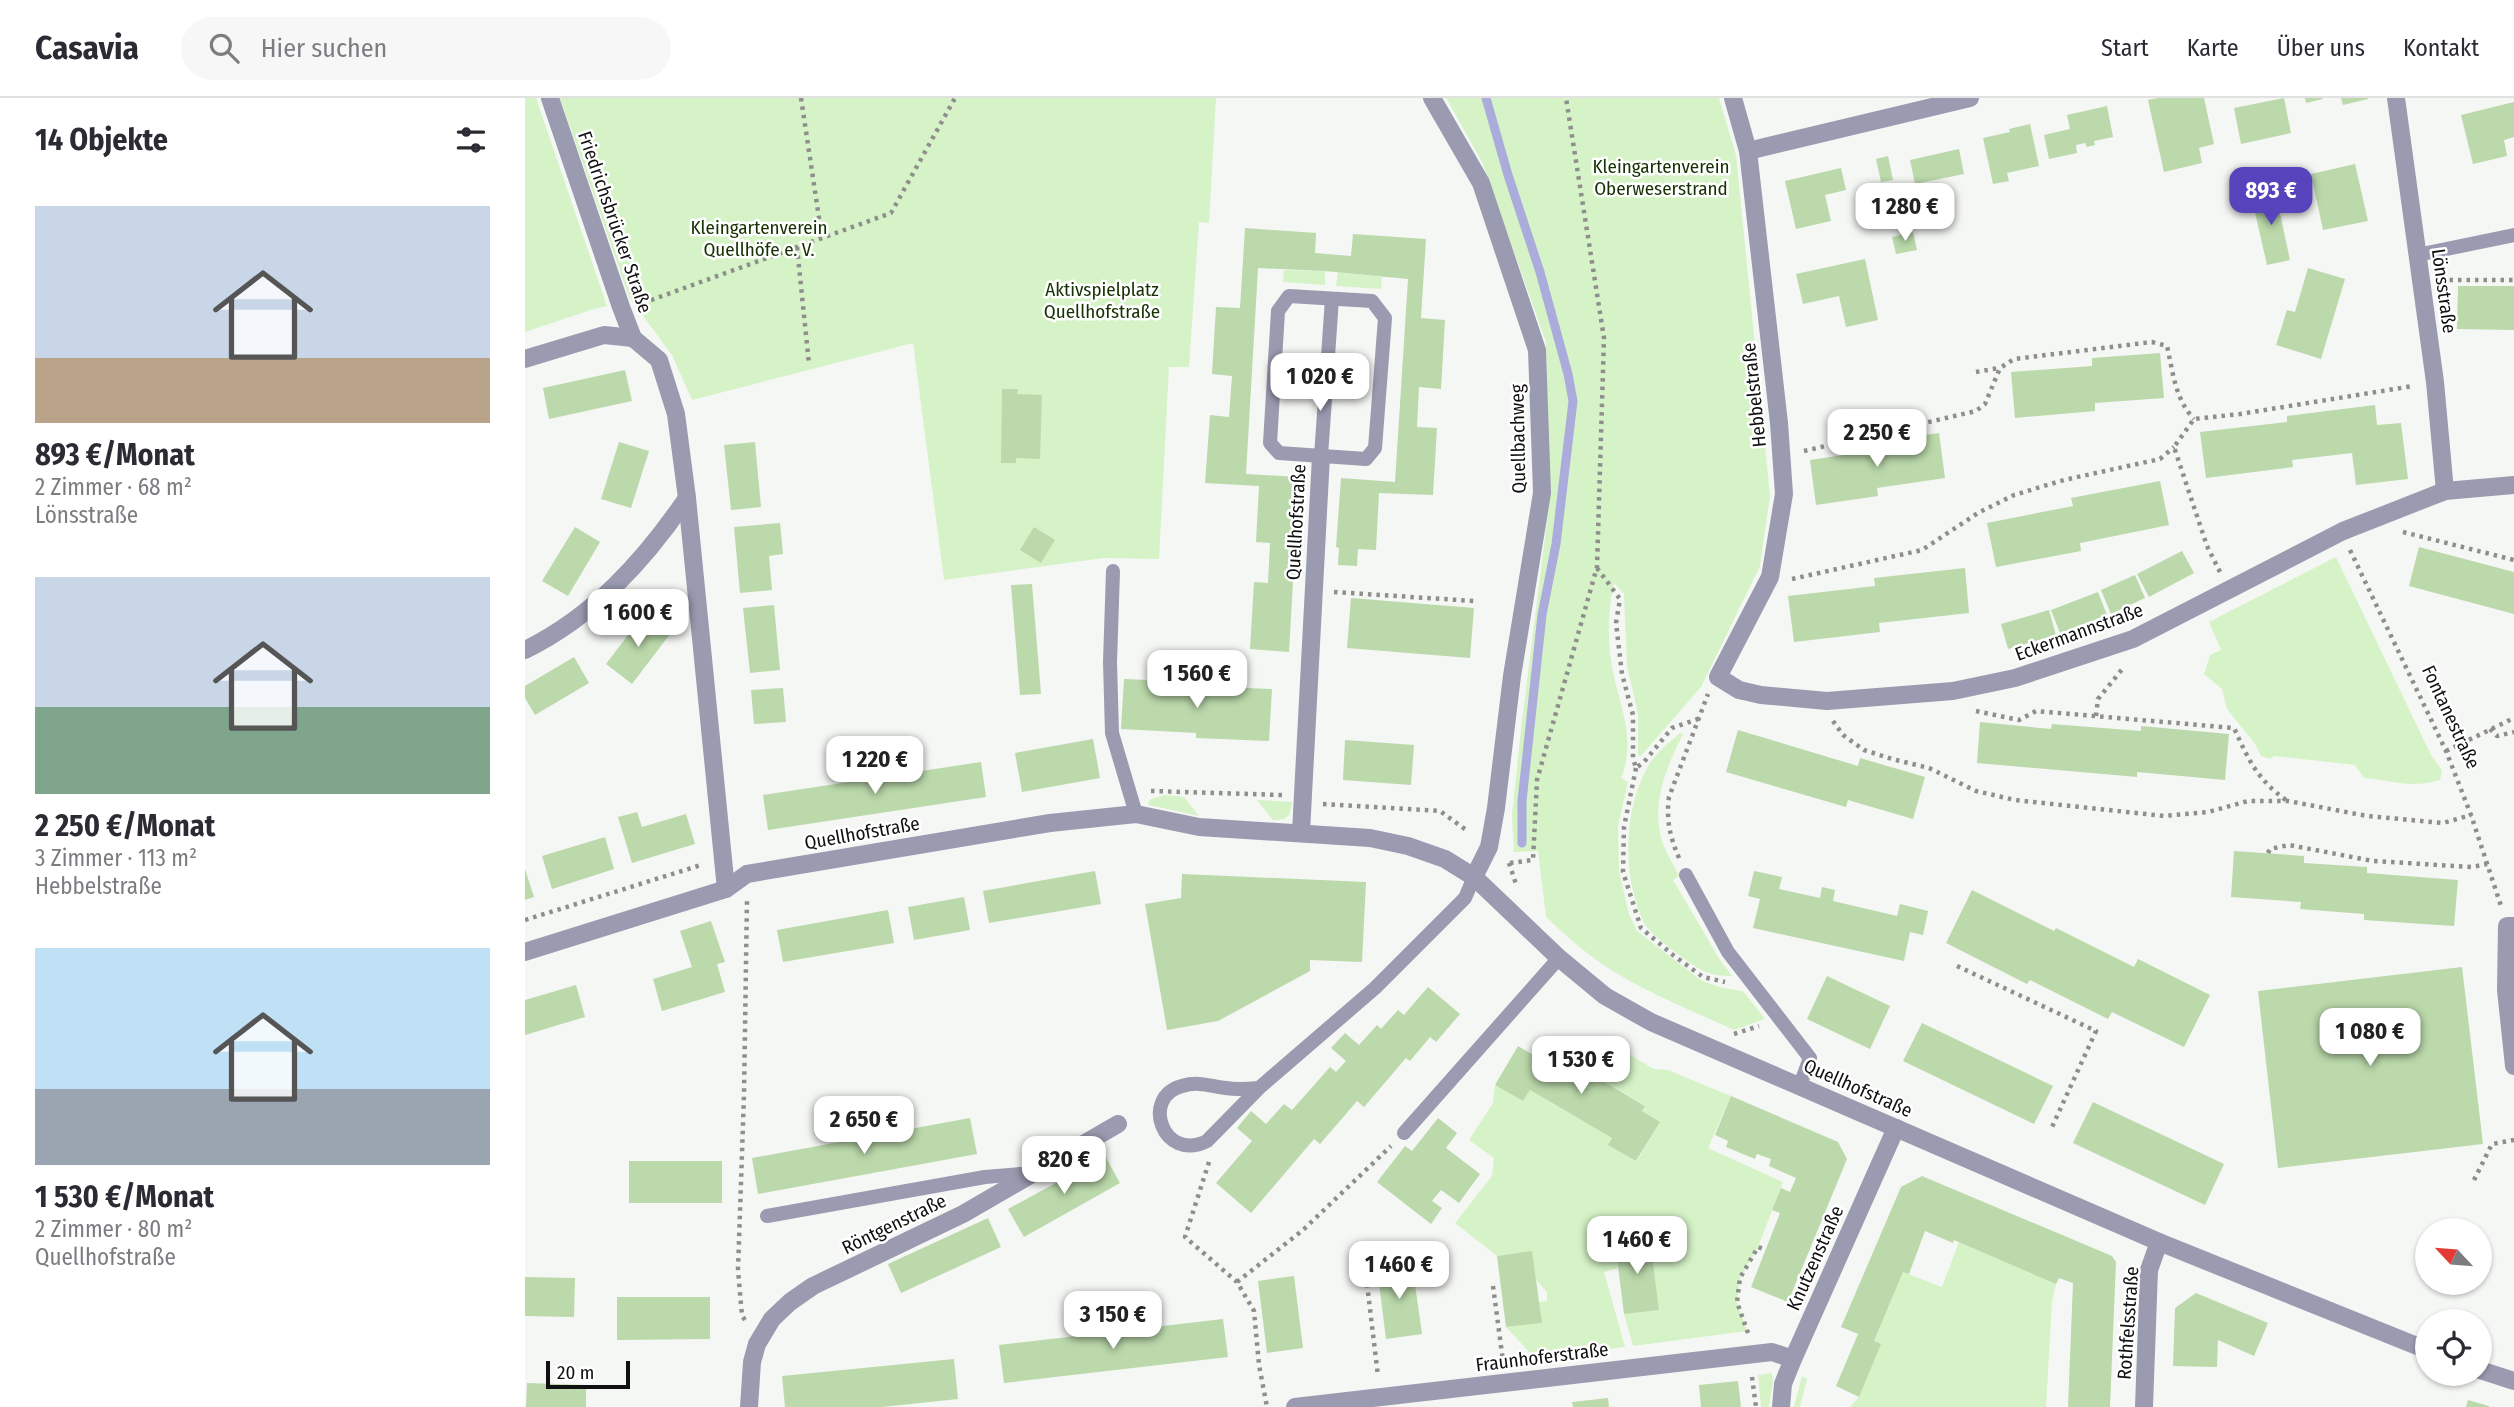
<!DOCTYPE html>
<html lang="de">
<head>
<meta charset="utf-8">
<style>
  body { margin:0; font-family:"Fira Sans Condensed",sans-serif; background:#f7f7f7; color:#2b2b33; height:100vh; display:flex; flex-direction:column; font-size:26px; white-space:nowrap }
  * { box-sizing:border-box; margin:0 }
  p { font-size:23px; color:#7c7c81 }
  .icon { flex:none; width:38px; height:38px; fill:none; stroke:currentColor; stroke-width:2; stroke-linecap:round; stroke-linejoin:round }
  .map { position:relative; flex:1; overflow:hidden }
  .side { display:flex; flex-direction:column; background:#fff; width:525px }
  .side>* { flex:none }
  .needle { width:46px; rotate:296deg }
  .controls { position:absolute; left:1890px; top:1120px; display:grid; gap:14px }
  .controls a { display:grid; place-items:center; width:77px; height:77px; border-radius:50%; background:#fff; box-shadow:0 2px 5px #0004; font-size:35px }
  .scale { position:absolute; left:21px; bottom:18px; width:84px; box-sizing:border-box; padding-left:7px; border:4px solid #101010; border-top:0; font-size:19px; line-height:24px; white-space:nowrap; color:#101010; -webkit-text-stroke:5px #fff; paint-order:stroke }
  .price { position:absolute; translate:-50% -60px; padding:0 16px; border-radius:14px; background:#fff; color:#222; font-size:23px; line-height:46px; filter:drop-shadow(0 2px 4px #0008) }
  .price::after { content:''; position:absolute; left:50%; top:42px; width:21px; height:16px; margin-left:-10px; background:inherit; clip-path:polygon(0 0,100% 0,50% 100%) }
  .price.selected { background:#5744bc; color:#fff }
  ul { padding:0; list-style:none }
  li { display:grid; align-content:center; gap:14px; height:371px; padding:0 35px }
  li span { display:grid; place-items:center; height:217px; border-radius:0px; color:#555 }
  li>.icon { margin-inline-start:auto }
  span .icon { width:126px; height:126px; fill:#fffc; stroke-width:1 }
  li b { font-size:30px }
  h2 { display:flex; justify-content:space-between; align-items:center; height:84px; padding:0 35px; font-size:30px }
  header { display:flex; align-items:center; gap:42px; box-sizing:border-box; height:98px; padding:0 35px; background:#fff; border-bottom:2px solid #e1e1e2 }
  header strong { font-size:33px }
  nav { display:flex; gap:38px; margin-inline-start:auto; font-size:24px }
  .search { width:490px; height:63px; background:#f7f7f7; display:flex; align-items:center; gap:18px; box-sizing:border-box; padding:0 24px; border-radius:38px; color:#7c7c81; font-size:26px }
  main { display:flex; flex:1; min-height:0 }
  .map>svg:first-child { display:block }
</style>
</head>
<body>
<header>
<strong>Casavia</strong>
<div class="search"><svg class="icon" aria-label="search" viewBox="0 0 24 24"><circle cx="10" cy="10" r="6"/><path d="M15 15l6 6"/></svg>Hier suchen</div>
<nav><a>Start</a><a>Karte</a><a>Über uns</a><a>Kontakt</a></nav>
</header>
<main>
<section class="side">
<h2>14 Objekte<svg class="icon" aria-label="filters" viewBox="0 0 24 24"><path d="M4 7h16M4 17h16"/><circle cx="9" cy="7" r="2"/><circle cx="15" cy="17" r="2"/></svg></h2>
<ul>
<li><span style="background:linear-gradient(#c9d6e8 70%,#b9a48a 0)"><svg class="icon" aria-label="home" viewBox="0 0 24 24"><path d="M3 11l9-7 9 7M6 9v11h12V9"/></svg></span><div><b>893 €/Monat</b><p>2 Zimmer · 68 m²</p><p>Lönsstraße</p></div></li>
<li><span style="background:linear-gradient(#c9d6e8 60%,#7fa58c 0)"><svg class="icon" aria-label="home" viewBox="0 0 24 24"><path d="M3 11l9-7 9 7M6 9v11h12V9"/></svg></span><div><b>2 250 €/Monat</b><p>3 Zimmer · 113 m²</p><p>Hebbelstraße</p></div></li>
<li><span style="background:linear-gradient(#bfe0f5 65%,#9aa5b1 0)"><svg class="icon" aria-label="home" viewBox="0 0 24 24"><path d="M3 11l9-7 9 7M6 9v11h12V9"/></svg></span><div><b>1 530 €/Monat</b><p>2 Zimmer · 80 m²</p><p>Quellhofstraße</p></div></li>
</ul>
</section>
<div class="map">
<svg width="1989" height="1309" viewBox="0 0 1989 1309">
  <rect width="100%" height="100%" fill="#f5f7f4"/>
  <g fill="#d6f3c7">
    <path d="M0,0H11L82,208L72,210L0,234Z"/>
    <path d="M35,0H691L684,125L674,124L664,269H644L634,461L579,460L419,482L388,245L167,302L147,257L104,199Z"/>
    <path d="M921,0H1194L1211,57L1245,398L1235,468L1176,589L1115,659L1113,657V616L1102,568L1099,496L1089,485C1082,516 1082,551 1090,583C1098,615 1110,647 1096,680L1103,684L1093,728L1094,773L1104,816L1112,833L1177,883L1198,890L1218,893L1240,921L1209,932C1166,912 1120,894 1080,868C1059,854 1040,837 1021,819L1013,753L989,754L987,717L996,631L1025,399L1021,244L957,64Z"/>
    <path d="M759,172L800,173V187L758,184Z"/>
    <path d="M813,174L857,179L856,191L811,188Z"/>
    <path d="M1811,459L1906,657L1917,672L1915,682C1885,691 1868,682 1839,680L1830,667L1749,658L1745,661L1736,658L1730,646L1702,611L1697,591L1679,576L1685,557L1696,552L1684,524Z"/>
    <path d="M1155,635L1158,636C1141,670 1126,705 1137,743C1141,755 1149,767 1154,778L1148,782L1195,862L1207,878C1199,878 1189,877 1181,874C1168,869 1125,837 1119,825C1097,778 1098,715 1122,670C1129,656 1144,645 1155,635Z"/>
    <path d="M639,697L659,699L674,718L624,707L623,704L626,701Z"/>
    <path d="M732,702L767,704C766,718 762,723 748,722Z"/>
    <path d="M1085,938L1107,958L1129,971L1143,972L1206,998L1183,1050L1258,1084L1233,1149L1215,1180L1212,1204L1222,1233L1108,1248L1099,1216L1134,1211L1125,1140L1090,1144L1093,1170L1079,1174L1100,1249L1010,1260L981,1229L1016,1225L1014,1204L1022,1203V1194L1011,1182L1007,1154L972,1158L930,1125L967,1078L969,1060L944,1042L968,1005L970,987L998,1003L1005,992L1087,1040L1084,1047L1112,1063L1135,1024L1117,1013L1120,1007L1059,972L1070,954Z"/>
    <path d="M1434,1144L1531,1186L1527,1204L1521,1309H1325L1334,1299L1355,1246L1349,1243L1378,1174L1417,1189Z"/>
    <path d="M1247,1275L1248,1284L1244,1309H1236L1233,1277Z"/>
    <path d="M1277,1278L1282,1281L1275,1309H1269Z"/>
  </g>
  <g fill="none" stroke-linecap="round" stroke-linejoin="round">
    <path stroke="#acacdc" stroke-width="9" d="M961,0L983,77L1015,174L1043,276L1048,303L1031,446L1017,517L997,703V745"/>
  </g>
  <g fill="#bbd9ab">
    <path d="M1633,0H1679L1689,46L1674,50L1677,65L1639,74L1623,2Z"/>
    <path d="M1759,0L1766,35L1716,46L1709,10Z"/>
    <path d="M1780,0H1797L1798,1L1781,5Z"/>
    <path d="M1816,0H1843V1L1818,7Z"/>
    <path d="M1989,4V39L1979,42L1982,58L1948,66L1936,17Z"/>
    <path d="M1582,8L1588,39L1569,43L1570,47L1562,49L1560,45L1551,47L1552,55L1524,61L1519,37L1545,31L1542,17Z"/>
    <path d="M1505,26L1514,68L1482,75L1484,83L1468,86L1458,40L1485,34L1484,31Z"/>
    <path d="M1434,51L1439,76L1390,86L1385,62Z"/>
    <path d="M1363,58L1368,82L1356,84L1351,61Z"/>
    <path d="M1830,66L1843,123L1798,132L1786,76Z"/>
    <path d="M1316,70L1321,92L1300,97L1306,123L1271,131L1260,83Z"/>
    <path d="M1750,92L1765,162L1742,167L1726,97Z"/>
    <path d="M720,130L791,135L790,155L826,158L828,136L901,141L896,220L920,222L916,291L894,289L892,329L912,330L908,397L854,395L851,452L833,451L832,468L813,467L814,450L811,449L816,380L870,384L883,181L800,173L733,170L721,376L774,379L764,554L725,551L729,484L743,485L745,445L731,444L734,388L680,385L685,317L704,319L707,278L687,276L691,209L715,210Z"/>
    <path d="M1388,134L1392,152L1371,156L1367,139Z"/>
    <path d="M1340,161L1353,222L1321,229L1314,198L1278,206L1271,176Z"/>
    <path d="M1783,170L1820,181L1796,261L1751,247L1762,212L1770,214Z"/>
    <path d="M1933,188H1989V232L1932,231Z"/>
    <path d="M1635,255L1639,300L1570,305V313L1490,320L1486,274L1567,268V260Z"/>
    <path d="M100,272L107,303L24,321L18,290Z"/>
    <path d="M477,291H493L492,296L517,297L515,361L491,360V365H476Z"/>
    <path d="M1850,307L1852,327L1876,325L1883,381L1831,387L1827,355L1767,362L1768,369L1681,380L1675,334L1762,324V318Z"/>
    <path d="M1414,335L1420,380L1352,390L1353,398L1291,407L1285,362L1346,353L1345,345Z"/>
    <path d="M94,344L124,353L106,410L76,401Z"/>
    <path d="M230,344L236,409L206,412L199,347Z"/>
    <path d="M1635,383L1644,427L1555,445L1556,453L1471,469L1462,425L1548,408L1546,400Z"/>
    <path d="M255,425L258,456L244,458L247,492L215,495L209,429Z"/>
    <path d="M50,429L75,444L43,498L17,483Z"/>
    <path d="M509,429L530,442L516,465L495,452Z"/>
    <path d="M1894,449L1989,474V516L1884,488Z"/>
    <path d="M1657,453L1669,475L1624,499L1612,476Z"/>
    <path d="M1440,470L1444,515L1354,525L1355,534L1269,544L1263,498L1350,488L1349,480Z"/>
    <path d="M1610,477L1620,500L1586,516L1576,492Z"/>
    <path d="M507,486L516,596L495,597L486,487Z"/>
    <path d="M1573,494L1582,517L1535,535L1526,512Z"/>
    <path d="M826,500L949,510L945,560L822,550Z"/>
    <path d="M249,507L255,572L225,575L218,510Z"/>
    <path d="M1524,512L1531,537L1483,551L1476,526Z"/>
    <path d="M119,516L145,536L107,586L81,566Z"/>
    <path d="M49,559L64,585L10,617L0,600V588Z"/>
    <path d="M599,581L674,584V588L747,591L744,643L671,640V635L596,631Z"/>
    <path d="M258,590L261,624L229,626L226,592Z"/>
    <path d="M1455,624L1526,631L1527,626L1616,633V628L1704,636L1700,682L1612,674V679L1452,665Z"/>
    <path d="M1213,632L1333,668L1335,660L1400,679L1388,721L1323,702L1321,709L1201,674Z"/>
    <path d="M568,641L575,680L497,694L490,655Z"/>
    <path d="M820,642L889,647L886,687L818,682Z"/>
    <path d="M456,664L461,699L243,732L238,697Z"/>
    <path d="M112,714L117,729L161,716L170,746L107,765L93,719Z"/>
    <path d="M80,739L89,771L27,791L17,758Z"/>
    <path d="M1709,753L1779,758V765L1842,769V775L1933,782L1929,828L1839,822V816L1775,811L1776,804L1706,799Z"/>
    <path d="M0,771L9,799L0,802Z"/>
    <path d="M570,773L576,806L464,825L458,793Z"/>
    <path d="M1229,773L1257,779L1254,791L1295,800L1297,789L1310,792L1308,803L1372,818L1375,806L1403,813L1398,837L1385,834L1379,863L1228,830L1235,801L1223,798Z"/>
    <path d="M657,776L841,784L837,864L785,862V873L693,923L642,932L620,806L656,800Z"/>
    <path d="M1447,792L1529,833L1531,830L1609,869L1613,861L1685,897L1659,949L1587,914L1583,921L1505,882L1502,886L1421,845Z"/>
    <path d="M439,799L445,832L389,842L383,809Z"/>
    <path d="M363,812L369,845L258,864L252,832Z"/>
    <path d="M186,823L200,864L192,866L200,894L137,913L128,881L167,869L155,833Z"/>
    <path d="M1937,869L1958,1046L1753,1070L1733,893Z"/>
    <path d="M1302,878L1365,908L1345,951L1282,921Z"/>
    <path d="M51,887L60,919L0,937V902Z"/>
    <path d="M903,889L935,916L911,944L905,939L885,963L881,960L839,1009L832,1003L795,1046L789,1041L726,1115L691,1085L727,1043L712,1030L726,1013L741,1026L759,1006L767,1012L805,969L811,974L821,963L806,950L820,935L834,947L852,927L856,931L873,912L879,917Z"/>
    <path d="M1397,925L1528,988L1509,1026L1378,963Z"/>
    <path d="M1054,945L1070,954L1059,972L1120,1008L1117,1013L1135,1024L1111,1063L1083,1047L1087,1040L1005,992L998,1003L970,987L993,948L1013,960L1020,948L1044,962Z"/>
    <path d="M1206,998L1313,1044L1322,1061L1263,1204L1226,1189L1255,1115L1247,1112L1256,1090L1265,1094L1271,1080L1244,1068L1246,1061L1232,1056L1230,1061L1201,1049L1203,1043L1190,1037Z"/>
    <path d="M1568,1004L1699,1066L1680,1107L1548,1045Z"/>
    <path d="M445,1020L452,1056L233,1096L227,1060Z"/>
    <path d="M913,1020L932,1035L921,1050L955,1076L934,1105L916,1092L907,1103L917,1110L906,1126L852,1084L880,1048L887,1053Z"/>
    <path d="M580,1058L595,1085L499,1139L483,1111Z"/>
    <rect x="104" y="1063" width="93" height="42"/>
    <path d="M1397,1078L1587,1158L1591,1164L1585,1309H1543L1548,1185L1534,1180L1531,1186L1429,1142L1428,1145L1400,1133L1384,1176L1378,1174L1349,1243L1356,1246L1334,1299L1311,1288L1333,1236L1316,1229L1376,1089Z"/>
    <path d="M463,1120L476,1149L376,1195L363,1166Z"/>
    <path d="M1125,1140L1134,1212L1099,1216L1090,1144Z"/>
    <path d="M1007,1153L1017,1225L981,1229L972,1158Z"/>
    <path d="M887,1165L897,1236L861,1241L852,1169Z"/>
    <path d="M769,1178L778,1250L742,1255L733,1183Z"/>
    <path d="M0,1179L50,1180L49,1219L0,1218Z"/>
    <path d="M1671,1195L1743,1225L1729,1258L1693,1242L1692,1269L1648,1268L1650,1210Z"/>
    <path d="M92,1199H185V1241L92,1242Z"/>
    <path d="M698,1221L703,1259L479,1285L474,1247Z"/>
    <path d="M429,1261L433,1301L357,1309H260L257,1278Z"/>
    <path d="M1213,1283L1216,1309H1176L1174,1287Z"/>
    <path d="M2,1285L61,1287V1309H1Z"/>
    <path d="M1083,1300L1084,1309H1048L1047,1304Z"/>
    <path d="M1943,1302L1964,1308V1309H1941Z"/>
  </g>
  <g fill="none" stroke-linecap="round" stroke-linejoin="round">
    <g stroke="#8e8f8d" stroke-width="4.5" stroke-dasharray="3.5 5" stroke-linecap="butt">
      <path d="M276,0L297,140"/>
      <path d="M272,149L284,266"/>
      <path d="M1916,182H1989"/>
      <path d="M118,205L366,115L430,0"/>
      <path d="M1451,274L1474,270"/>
      <path d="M1279,353L1451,313L1460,306L1475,270L1489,261L1627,244L1642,248C1648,274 1650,301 1669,321"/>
      <path d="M1878,434L1989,462"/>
      <path d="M1825,452L1921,653L1946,717L1976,808"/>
      <path d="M1072,470L1095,501L1091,525L1097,576L1108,617V660L1111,670L1119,664L1147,630L1173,621"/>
      <path d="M1695,474L1682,448L1649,349L1669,321L1715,316L1888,288"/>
      <path d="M1267,481L1397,452L1453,415L1489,397L1539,382L1635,361L1649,349"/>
      <path d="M809,494L949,503"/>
      <path d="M1451,613L1494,622L1511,613L1709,630C1724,663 1732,681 1762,703"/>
      <path d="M1571,618L1573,601L1599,569"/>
      <path d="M1308,623L1318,637L1339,652L1367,661L1404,670L1451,693L1490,702L1639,718L1683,714L1723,703H1763L1842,718L1918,725L1946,717"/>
      <path d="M1965,631L1972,638L1989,634"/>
      <path d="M1921,653L1989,620"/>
      <path d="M1111,670L1099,729L1098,774L1116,830L1148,857L1178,879L1200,884"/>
      <path d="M626,693L757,697"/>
      <path d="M798,706L915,713L944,734"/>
      <path d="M1743,755L1745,751L1764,747L1848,763L1947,769L1962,766"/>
      <path d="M1154,760C1145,739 1141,722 1144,699L1183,596"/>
      <path d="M984,765L991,786"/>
      <path d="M985,765L1008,762L1012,682L1072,469L1079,240L1041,0"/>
      <path d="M0,822L176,767"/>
      <path d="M1432,868L1571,933L1527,1029"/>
      <path d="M1209,936L1234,928"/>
      <path d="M684,1064L660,1139L712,1184L729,1213L734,1267L742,1309"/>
      <path d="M1949,1082L1967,1046L1989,1042"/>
      <path d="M712,1184L778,1132L866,1048"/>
      <path d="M842,1186L853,1278"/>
      <path d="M968,1188L978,1263"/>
      <path d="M220,1222L217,1218L213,1172L219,997L222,801"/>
      <path d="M1223,1235L1212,1204L1215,1180L1233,1149L1241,1152"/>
      <path d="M1227,1279L1231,1309"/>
    </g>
    <g stroke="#9a9ab0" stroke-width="14">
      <path d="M1892,157L1989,137"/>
      <path d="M764,198L847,203L860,220L850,350L841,361L754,355L745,345L753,213Z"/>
      <path d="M796,358L807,201"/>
      <path d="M588,473L585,564L587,635L611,716"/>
      <path d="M1161,777L1203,854L1285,960L1275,987"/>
      <path d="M734,990C723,991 712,992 701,990C685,988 673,983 657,988C615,999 638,1065 682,1043L734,990L850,890L940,800L949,779"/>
      <path d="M879,1035L1034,860"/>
      <path d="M242,1118L460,1079L507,1075"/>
    </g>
    <g stroke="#9a9ab0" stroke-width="18">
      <path d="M25,0L96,209L108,240L134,262L151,316L162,400L201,791"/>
      <path d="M907,0L956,85L1012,252L1017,395L987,578L971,710L964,749L949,779"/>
      <path d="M1208,0L1223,53L1254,325L1259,396L1245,479L1193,579L1214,592L1236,597L1302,603L1428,593L1490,580L1608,541L1818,433L1920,393L1989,387"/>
      <path d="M1871,0L1910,284L1920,393"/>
      <path d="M1223,53L1445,0"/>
      <path d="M0,261L79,237L108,240"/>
      <path d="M0,552C69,518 119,463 162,400"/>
      <path d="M776,734L796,358"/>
      <path d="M1989,828H1982L1981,892L1989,968"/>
      <path d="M0,854L201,791L222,776L525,725L611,716L674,729L845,740L883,748L920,761L949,779L1034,860L1080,898L1126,924L1634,1144L1902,1252"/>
      <path d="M1955,1272L1989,1283"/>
      <path d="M224,1309L227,1264L232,1246L247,1221L265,1204L288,1188L438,1116L593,1026"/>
      <path d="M770,1309L1247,1254L1268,1261"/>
      <path d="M1256,1309L1258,1286L1268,1261L1371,1030"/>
      <path d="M1619,1309L1624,1172L1634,1144"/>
    </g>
  </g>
  <g text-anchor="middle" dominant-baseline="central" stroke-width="5" stroke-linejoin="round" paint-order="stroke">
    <g font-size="19" fill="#163102" stroke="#fff">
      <text x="1136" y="68">Kleingartenverein<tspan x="1136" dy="22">Oberweserstrand</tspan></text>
      <text x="234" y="129">Kleingartenverein<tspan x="234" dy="22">Quellhöfe e. V.</tspan></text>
      <text x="577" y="191">Aktivspielplatz<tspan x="577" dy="22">Quellhofstraße</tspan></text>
    </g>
    <g font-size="19" fill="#101010" stroke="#fff">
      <text transform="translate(90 124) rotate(71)">Friedrichsbrücker Straße</text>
      <text transform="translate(1919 193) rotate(82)">Lönsstraße</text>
      <text transform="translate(1229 297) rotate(-96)">Hebbelstraße</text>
      <text transform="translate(993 341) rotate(-91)">Quellbachweg</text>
      <text transform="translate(771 424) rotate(-87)">Quellhofstraße</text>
      <text transform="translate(1554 534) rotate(-20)">Eckermannstraße</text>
      <text transform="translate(1926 619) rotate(65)">Fontanestraße</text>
      <text transform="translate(337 735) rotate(-10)">Quellhofstraße</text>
      <text transform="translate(1333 990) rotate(24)">Quellhofstraße</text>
      <text transform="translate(369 1126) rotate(-26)">Röntgenstraße</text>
      <text transform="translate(1290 1160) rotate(-66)">Knutzenstraße</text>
      <text transform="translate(1603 1225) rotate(-86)">Rothfelsstraße</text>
      <text transform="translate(1017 1259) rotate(-7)">Fraunhoferstraße</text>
    </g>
  </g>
</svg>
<div class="controls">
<a><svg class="needle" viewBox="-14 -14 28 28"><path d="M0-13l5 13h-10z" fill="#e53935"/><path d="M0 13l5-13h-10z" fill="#7c7c81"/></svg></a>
<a><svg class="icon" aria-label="locate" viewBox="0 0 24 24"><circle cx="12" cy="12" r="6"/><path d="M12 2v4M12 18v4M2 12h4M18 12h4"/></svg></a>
</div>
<div class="scale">20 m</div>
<b class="price selected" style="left:1746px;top:129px">893 €</b>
<b class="price" style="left:1380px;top:145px">1 280 €</b>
<b class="price" style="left:795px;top:315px">1 020 €</b>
<b class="price" style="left:1352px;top:371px">2 250 €</b>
<b class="price" style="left:113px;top:551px">1 600 €</b>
<b class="price" style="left:672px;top:612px">1 560 €</b>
<b class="price" style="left:350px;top:698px">1 220 €</b>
<b class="price" style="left:1845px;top:970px">1 080 €</b>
<b class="price" style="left:1056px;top:998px">1 530 €</b>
<b class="price" style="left:339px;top:1058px">2 650 €</b>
<b class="price" style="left:539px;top:1098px">820 €</b>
<b class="price" style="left:1112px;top:1178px">1 460 €</b>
<b class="price" style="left:874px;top:1203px">1 460 €</b>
<b class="price" style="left:588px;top:1253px">3 150 €</b>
</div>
</main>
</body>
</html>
